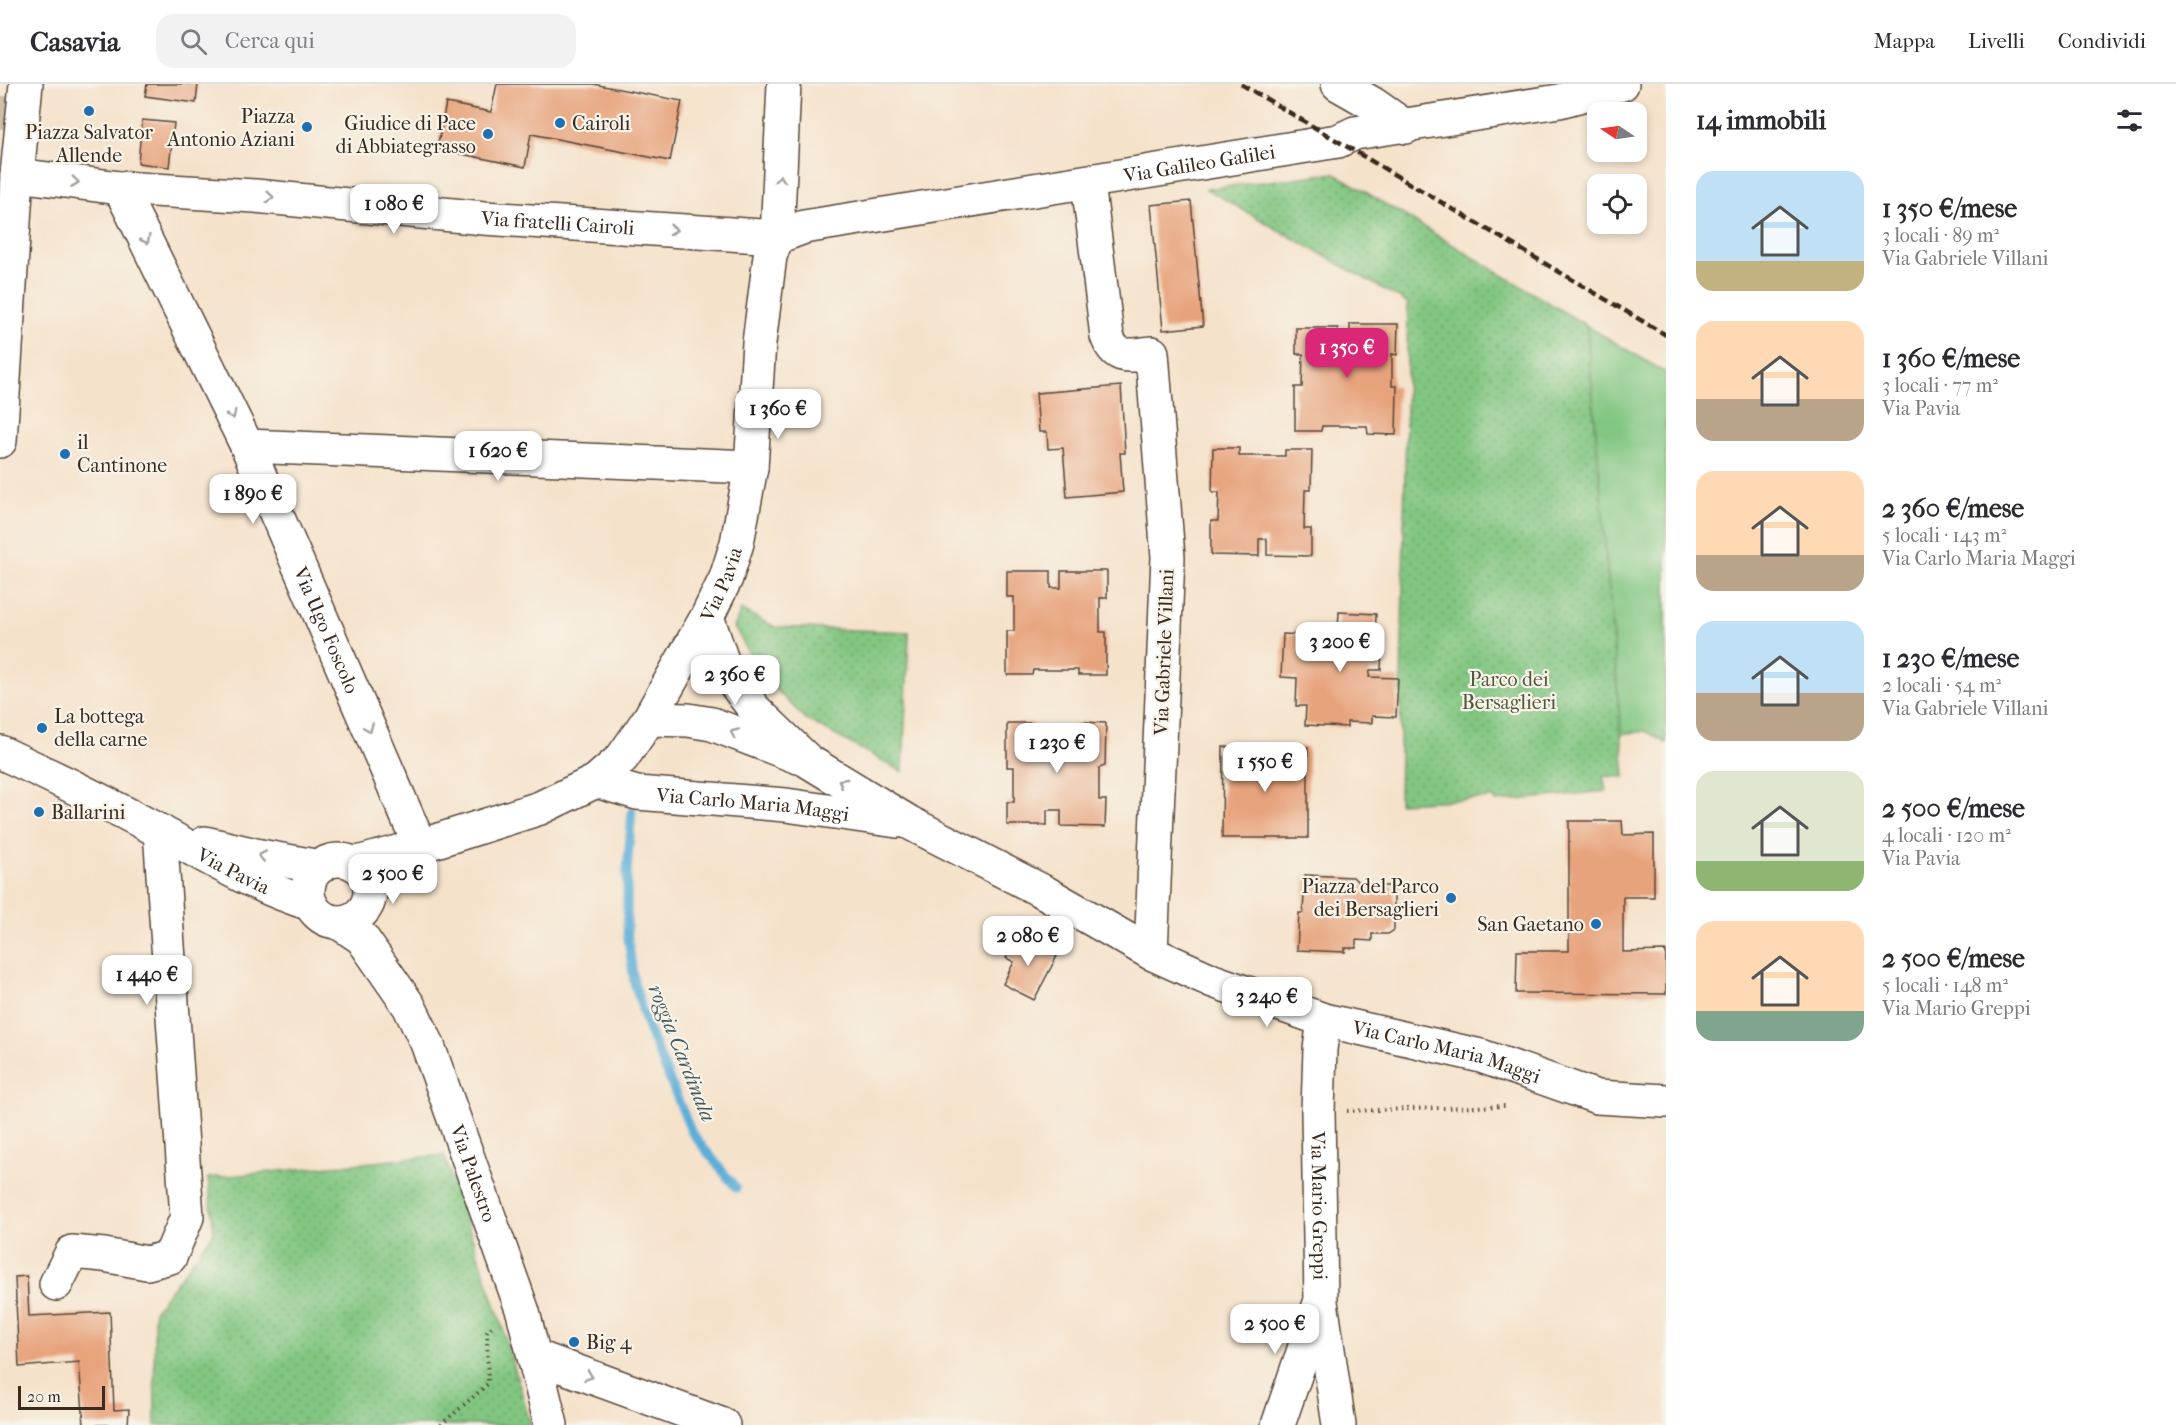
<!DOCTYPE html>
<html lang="it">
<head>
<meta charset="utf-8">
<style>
  body { margin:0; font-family:"IM FELL French Canon",serif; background:#f2f2f3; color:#2b2b33; height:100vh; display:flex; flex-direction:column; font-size:22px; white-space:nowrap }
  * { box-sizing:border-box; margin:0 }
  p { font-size:20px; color:#7c7c81 }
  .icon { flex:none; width:33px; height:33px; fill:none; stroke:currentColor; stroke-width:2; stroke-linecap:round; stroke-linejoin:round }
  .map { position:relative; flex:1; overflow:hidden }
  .details { display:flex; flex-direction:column; background:#fff; width:510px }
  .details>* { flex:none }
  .needle { width:39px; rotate:283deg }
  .buttons { position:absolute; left:1587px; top:18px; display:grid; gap:12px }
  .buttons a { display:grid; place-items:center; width:60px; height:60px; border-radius:12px; background:#fff; box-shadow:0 3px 9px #0003; font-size:30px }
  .scale { position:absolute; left:18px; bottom:15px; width:87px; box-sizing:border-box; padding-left:6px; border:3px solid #3b2a1e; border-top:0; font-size:16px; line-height:21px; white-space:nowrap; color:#3b2a1e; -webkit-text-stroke:4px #f7f3e8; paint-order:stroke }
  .price { position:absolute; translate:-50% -51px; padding:0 14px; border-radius:12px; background:#fff; color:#222; font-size:20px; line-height:39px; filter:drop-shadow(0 2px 3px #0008) }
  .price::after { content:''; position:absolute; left:50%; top:36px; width:18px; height:14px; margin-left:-9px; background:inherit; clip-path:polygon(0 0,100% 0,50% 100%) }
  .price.active { background:#db2777; color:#fff }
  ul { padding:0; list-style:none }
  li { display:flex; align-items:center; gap:18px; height:150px; padding:0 30px }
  li span { display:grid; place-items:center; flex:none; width:168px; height:120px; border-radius:18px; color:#555 }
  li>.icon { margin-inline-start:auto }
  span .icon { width:72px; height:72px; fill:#fffc; stroke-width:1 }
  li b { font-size:26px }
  h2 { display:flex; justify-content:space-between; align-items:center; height:72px; padding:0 30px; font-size:26px }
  header { display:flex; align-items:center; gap:36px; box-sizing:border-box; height:84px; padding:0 30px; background:#fff; border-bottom:2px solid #e1e1e2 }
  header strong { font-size:28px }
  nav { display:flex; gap:33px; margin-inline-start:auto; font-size:21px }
  .search { width:420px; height:54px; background:#f2f2f3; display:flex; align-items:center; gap:15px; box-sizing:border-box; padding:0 21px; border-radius:18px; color:#7c7c81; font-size:22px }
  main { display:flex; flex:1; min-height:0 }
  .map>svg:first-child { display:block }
</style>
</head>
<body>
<header>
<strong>Casavia</strong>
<div class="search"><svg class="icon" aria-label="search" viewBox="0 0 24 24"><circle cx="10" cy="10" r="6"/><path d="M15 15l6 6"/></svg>Cerca qui</div>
<nav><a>Mappa</a><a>Livelli</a><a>Condividi</a></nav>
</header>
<main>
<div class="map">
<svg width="1666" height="1341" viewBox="0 0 1666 1341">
  <defs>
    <pattern id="green-dots" width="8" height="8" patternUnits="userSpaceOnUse" patternTransform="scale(1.5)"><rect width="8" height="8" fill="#81c681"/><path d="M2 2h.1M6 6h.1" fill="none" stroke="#6ba169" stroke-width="1.8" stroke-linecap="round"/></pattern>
  </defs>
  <rect width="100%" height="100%" fill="#f7f3e8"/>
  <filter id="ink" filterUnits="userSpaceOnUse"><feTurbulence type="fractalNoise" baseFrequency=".0167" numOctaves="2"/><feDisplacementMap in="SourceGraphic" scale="12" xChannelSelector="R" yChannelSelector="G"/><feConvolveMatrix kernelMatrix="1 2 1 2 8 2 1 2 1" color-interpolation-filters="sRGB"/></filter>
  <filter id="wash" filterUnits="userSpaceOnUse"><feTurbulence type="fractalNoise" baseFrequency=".008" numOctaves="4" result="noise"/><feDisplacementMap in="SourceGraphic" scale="24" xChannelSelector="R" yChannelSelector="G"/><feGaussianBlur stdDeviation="1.35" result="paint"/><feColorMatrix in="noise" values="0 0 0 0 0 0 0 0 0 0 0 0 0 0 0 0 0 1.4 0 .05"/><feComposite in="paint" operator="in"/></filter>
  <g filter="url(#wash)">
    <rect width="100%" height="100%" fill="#f5e2cb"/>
    <g fill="url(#green-dots)" stroke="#5e7850" stroke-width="1.5">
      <path d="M1334,89L1587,242L1625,693L1603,692L1606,707L1496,718L1494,714L1399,719L1408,219L1206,105Z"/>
      <path d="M741,526L775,543L909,548L903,688L807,636L763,593L734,543Z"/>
      <path d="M444,1071L500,1235L531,1341H155L154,1227L214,1149L208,1094Z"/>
    </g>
    <path fill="#81c681" stroke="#5e7850" stroke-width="1.5" d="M1587,242L1666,289V659L1646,647L1621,650Z"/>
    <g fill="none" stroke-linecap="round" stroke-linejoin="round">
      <path stroke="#5caed7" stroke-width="9" d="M632,727L627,787V847L634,898L647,942L692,1049L736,1104"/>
    </g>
    <g id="blocks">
      <g fill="#e7a37c">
        <path d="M147,0H198L196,19L145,12Z"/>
        <path d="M497,0H593L682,17L670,77L531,50L525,83L437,65L446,19L491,28Z"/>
        <path d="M142,36L174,39L169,83L138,79Z"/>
        <path d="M1191,117L1203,242L1163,246L1151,121Z"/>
        <path d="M1350,240H1398L1397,271L1392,270V302H1397L1396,351L1368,350L1367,342H1322L1321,347H1295V303H1302L1303,270H1296V244H1338V261H1350Z"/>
        <path d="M1121,302L1125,369H1120L1123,408L1067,413L1063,364L1048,365L1047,348H1039L1036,309Z"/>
        <path d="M1213,364H1239V372H1285V366H1312L1311,406H1305L1304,445H1311V472L1267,471V455H1259V472L1211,471V437H1218L1219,408H1212Z"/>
        <path d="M1007,487H1051V504H1061V487H1107V514H1100V548H1106V591H1078V586H1033L1032,591H1007V547H1014V513H1007Z"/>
        <path d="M1339,528L1376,530L1375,562H1382L1381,586H1370L1369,593L1398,594L1396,633L1372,632V639L1347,638V643L1305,641L1306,622H1296L1297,594L1281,593L1283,550L1310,551V545L1338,546Z"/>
        <path d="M1080,638L1106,639L1105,682L1099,684V716H1106L1105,743L1061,742V726H1047V741H1007V718H1014V683H1007V639H1033V645L1080,646Z"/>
        <path d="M1223,663H1308V754H1222Z"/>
        <path d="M1569,737H1622L1623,751L1654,750V813H1623V868L1666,867V910L1516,909L1517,867H1569Z"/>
        <path d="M1305,791L1353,793L1362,802H1391L1394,808V846L1388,850H1372V857L1356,856V864H1345V868L1297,866L1299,829H1303Z"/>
        <path d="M1018,851L1057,872L1034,916L1003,900L1014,878L1006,874Z"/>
        <path d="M27,1192L29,1232L110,1228L114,1326L129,1325L128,1341H84L79,1278L19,1283L15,1193Z"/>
      </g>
    </g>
  </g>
  <g filter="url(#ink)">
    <use href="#blocks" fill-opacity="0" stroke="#574638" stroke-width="1.5"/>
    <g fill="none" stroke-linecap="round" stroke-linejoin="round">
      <path stroke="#d0bda8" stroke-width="33" stroke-dasharray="33 16" stroke-linecap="butt" d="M0,28L24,31"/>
      <g stroke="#574638" stroke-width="36">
        <g id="minor">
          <path d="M1338,0L1373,20L1406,43"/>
          <path id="s1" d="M17,91L120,104L255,112L484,134L777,153L804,143L1338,57L1355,49L1559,17L1622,0"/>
          <path d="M1088,99L1107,252C1116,277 1129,271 1152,269L1168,473L1151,869"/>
          <path id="s2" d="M120,104L247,362L420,762"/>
          <path d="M0,357L17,91L26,0"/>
          <path d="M247,362L751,383"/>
          <path id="s3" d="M707,533L726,588L755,626L808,677L910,739L1046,809L1151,869L1213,897L1324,936L1481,972L1597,1013L1666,1017"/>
          <path d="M649,635L688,636L712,640L798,673"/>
          <path id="s4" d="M0,668C54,693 109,720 161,748C210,774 257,804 311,820"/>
          <path id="s5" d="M596,697L637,709L786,721L897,737"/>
          <path d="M205,759L260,772L320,783"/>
          <circle cx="339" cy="807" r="31"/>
          <path id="s6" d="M354,780L420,762L540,724L596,697L622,674L649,635L707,533L726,494L737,459L751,383L759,259L770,172L777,153L784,0"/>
          <path id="s7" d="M338,838L362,854L409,922L427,959L523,1228L551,1341"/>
          <path id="s8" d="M1324,936L1320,965L1318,1027L1321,1218L1339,1341"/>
          <path d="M56,1200L72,1168L104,1171L147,1179L170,1173L187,1133L160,747"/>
          <path d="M534,1272L723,1341"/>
          <path d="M1278,1341L1319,1222"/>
        </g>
      </g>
      <g stroke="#574638" stroke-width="4" stroke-dasharray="1.5 4.5" stroke-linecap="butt">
        <path d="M1347,1027L1505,1022"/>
        <path d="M441,1341L488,1300L487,1247L494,1241"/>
      </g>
      <use href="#minor" stroke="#fff" stroke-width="33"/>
      <path stroke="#3b2a1e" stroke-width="4.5" stroke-dasharray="9 4.5" stroke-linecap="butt" d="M1241,0L1666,251"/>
    </g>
    <defs><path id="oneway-chevron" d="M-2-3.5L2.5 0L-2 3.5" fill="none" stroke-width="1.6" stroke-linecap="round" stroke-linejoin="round" transform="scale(1.5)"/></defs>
    <g stroke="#a79f9a">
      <use href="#oneway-chevron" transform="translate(780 95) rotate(-87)"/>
      <use href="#oneway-chevron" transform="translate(75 98) rotate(7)"/>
      <use href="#oneway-chevron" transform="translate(270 113) rotate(5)"/>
      <use href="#oneway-chevron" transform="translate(673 146) rotate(4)"/>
      <use href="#oneway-chevron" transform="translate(146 156) rotate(64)"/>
      <use href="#oneway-chevron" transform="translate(232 331) rotate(64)"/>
      <use href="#oneway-chevron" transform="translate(369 644) rotate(67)"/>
      <use href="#oneway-chevron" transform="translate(734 649) rotate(-157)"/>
      <use href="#oneway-chevron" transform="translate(842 698) rotate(-149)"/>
      <use href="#oneway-chevron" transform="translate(262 772) rotate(-169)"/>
      <use href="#oneway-chevron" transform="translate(589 1292) rotate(20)"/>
    </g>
  </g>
  <g fill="#1f6fb2" stroke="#f7f3e8" stroke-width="2">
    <circle cx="89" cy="27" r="6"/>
    <circle cx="560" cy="39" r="6"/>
    <circle cx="307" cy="43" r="6"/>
    <circle cx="488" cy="50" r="6"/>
    <circle cx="65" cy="370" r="6"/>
    <circle cx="42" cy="644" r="6"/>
    <circle cx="39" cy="728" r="6"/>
    <circle cx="1451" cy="814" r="6"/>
    <circle cx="1596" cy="840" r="6"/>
    <circle cx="574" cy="1258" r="6"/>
  </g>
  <g text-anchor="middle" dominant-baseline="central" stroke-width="4.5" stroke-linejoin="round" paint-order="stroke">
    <g font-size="20" fill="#3b2a1e" stroke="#f7f3e8" text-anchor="start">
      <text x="295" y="32" text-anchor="end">Piazza<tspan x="295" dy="23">Antonio Aziani</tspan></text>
      <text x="476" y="39" text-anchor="end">Giudice di Pace<tspan x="476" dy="23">di Abbiategrasso</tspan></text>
      <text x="572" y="39">Cairoli</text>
      <text x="89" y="48" text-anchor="middle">Piazza Salvator<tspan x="89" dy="23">Allende</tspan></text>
      <text x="77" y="358">il<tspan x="77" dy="23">Cantinone</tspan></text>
      <text x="54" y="632">La bottega<tspan x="54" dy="23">della carne</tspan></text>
      <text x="51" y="728">Ballarini</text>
      <text x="1439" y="802" text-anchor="end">Piazza del Parco<tspan x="1439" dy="23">dei Bersaglieri</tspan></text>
      <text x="1584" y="840" text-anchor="end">San Gaetano</text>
      <text x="586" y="1258">Big 4</text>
    </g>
    <g font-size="20" fill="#3b2a1e" stroke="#f7f3e8">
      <text stroke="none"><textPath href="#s1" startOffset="1192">Via Galileo Galilei</textPath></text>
      <text stroke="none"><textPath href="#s1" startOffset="543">Via fratelli Cairoli</textPath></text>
      <text stroke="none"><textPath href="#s6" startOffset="492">Via Pavia</textPath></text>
      <text stroke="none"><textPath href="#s2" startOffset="488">Via Ugo Foscolo</textPath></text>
      <text transform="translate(1164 568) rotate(-88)">Via Gabriele Villani</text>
      <text stroke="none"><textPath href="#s5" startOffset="159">Via Carlo Maria Maggi</textPath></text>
      <text stroke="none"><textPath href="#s4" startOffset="262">Via Pavia</textPath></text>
      <text stroke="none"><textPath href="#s3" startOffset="885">Via Carlo Maria Maggi</textPath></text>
      <text stroke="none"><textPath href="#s7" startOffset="291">Via Palestro</textPath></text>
      <text stroke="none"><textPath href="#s8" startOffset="186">Via Mario Greppi</textPath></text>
    </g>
    <g font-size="20" fill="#50593c" stroke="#f7f3e8">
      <text x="1509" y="595">Parco dei<tspan x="1509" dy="23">Bersaglieri</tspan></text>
    </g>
    <g font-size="21" font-style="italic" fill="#47585f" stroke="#f7f3e8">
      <text transform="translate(682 969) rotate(68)">roggia Cardinala</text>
    </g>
  </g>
</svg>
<div class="buttons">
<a><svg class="needle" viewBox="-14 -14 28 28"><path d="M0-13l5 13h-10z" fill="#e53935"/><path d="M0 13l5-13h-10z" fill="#7c7c81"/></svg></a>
<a><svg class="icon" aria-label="locate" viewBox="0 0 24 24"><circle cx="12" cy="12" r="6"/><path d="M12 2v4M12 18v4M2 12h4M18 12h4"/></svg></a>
</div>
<div class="scale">20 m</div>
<b class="price" style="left:394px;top:151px">1 080 €</b>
<b class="price active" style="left:1347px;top:295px">1 350 €</b>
<b class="price" style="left:778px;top:356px">1 360 €</b>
<b class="price" style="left:498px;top:398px">1 620 €</b>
<b class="price" style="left:253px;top:441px">1 890 €</b>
<b class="price" style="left:1340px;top:589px">3 200 €</b>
<b class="price" style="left:735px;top:622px">2 360 €</b>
<b class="price" style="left:1057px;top:690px">1 230 €</b>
<b class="price" style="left:1265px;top:709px">1 550 €</b>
<b class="price" style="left:393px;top:821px">2 500 €</b>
<b class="price" style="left:1028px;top:883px">2 080 €</b>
<b class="price" style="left:147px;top:922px">1 440 €</b>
<b class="price" style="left:1267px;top:944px">3 240 €</b>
<b class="price" style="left:1275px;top:1271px">2 500 €</b>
</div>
<section class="details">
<h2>14 immobili<svg class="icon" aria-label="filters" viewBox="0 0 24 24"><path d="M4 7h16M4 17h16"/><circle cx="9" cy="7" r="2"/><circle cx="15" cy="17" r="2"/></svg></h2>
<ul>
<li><span style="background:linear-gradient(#bfe0f5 75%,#c2b280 0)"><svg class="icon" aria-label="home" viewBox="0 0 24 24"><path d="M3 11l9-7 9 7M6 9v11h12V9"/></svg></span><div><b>1 350 €/mese</b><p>3 locali · 89 m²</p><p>Via Gabriele Villani</p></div></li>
<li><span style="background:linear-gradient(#ffd9b3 65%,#b9a48a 0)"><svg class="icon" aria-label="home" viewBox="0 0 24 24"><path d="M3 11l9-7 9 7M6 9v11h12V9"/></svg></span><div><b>1 360 €/mese</b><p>3 locali · 77 m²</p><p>Via Pavia</p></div></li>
<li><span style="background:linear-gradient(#ffd9b3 70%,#b9a48a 0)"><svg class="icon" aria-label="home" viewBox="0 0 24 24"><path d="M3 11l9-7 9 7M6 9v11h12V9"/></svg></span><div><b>2 360 €/mese</b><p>5 locali · 143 m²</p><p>Via Carlo Maria Maggi</p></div></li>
<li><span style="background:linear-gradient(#bfe0f5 60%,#b9a48a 0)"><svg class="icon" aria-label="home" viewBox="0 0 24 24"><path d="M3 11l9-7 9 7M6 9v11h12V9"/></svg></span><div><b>1 230 €/mese</b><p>2 locali · 54 m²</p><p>Via Gabriele Villani</p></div></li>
<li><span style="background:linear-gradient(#dfe7d0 75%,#8fb573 0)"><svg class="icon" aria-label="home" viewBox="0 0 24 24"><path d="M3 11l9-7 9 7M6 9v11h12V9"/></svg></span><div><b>2 500 €/mese</b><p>4 locali · 120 m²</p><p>Via Pavia</p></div></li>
<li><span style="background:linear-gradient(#ffd9b3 75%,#7fa58c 0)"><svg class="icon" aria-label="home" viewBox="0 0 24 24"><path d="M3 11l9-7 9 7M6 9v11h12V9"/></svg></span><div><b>2 500 €/mese</b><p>5 locali · 148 m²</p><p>Via Mario Greppi</p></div></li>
</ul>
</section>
</main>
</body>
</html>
